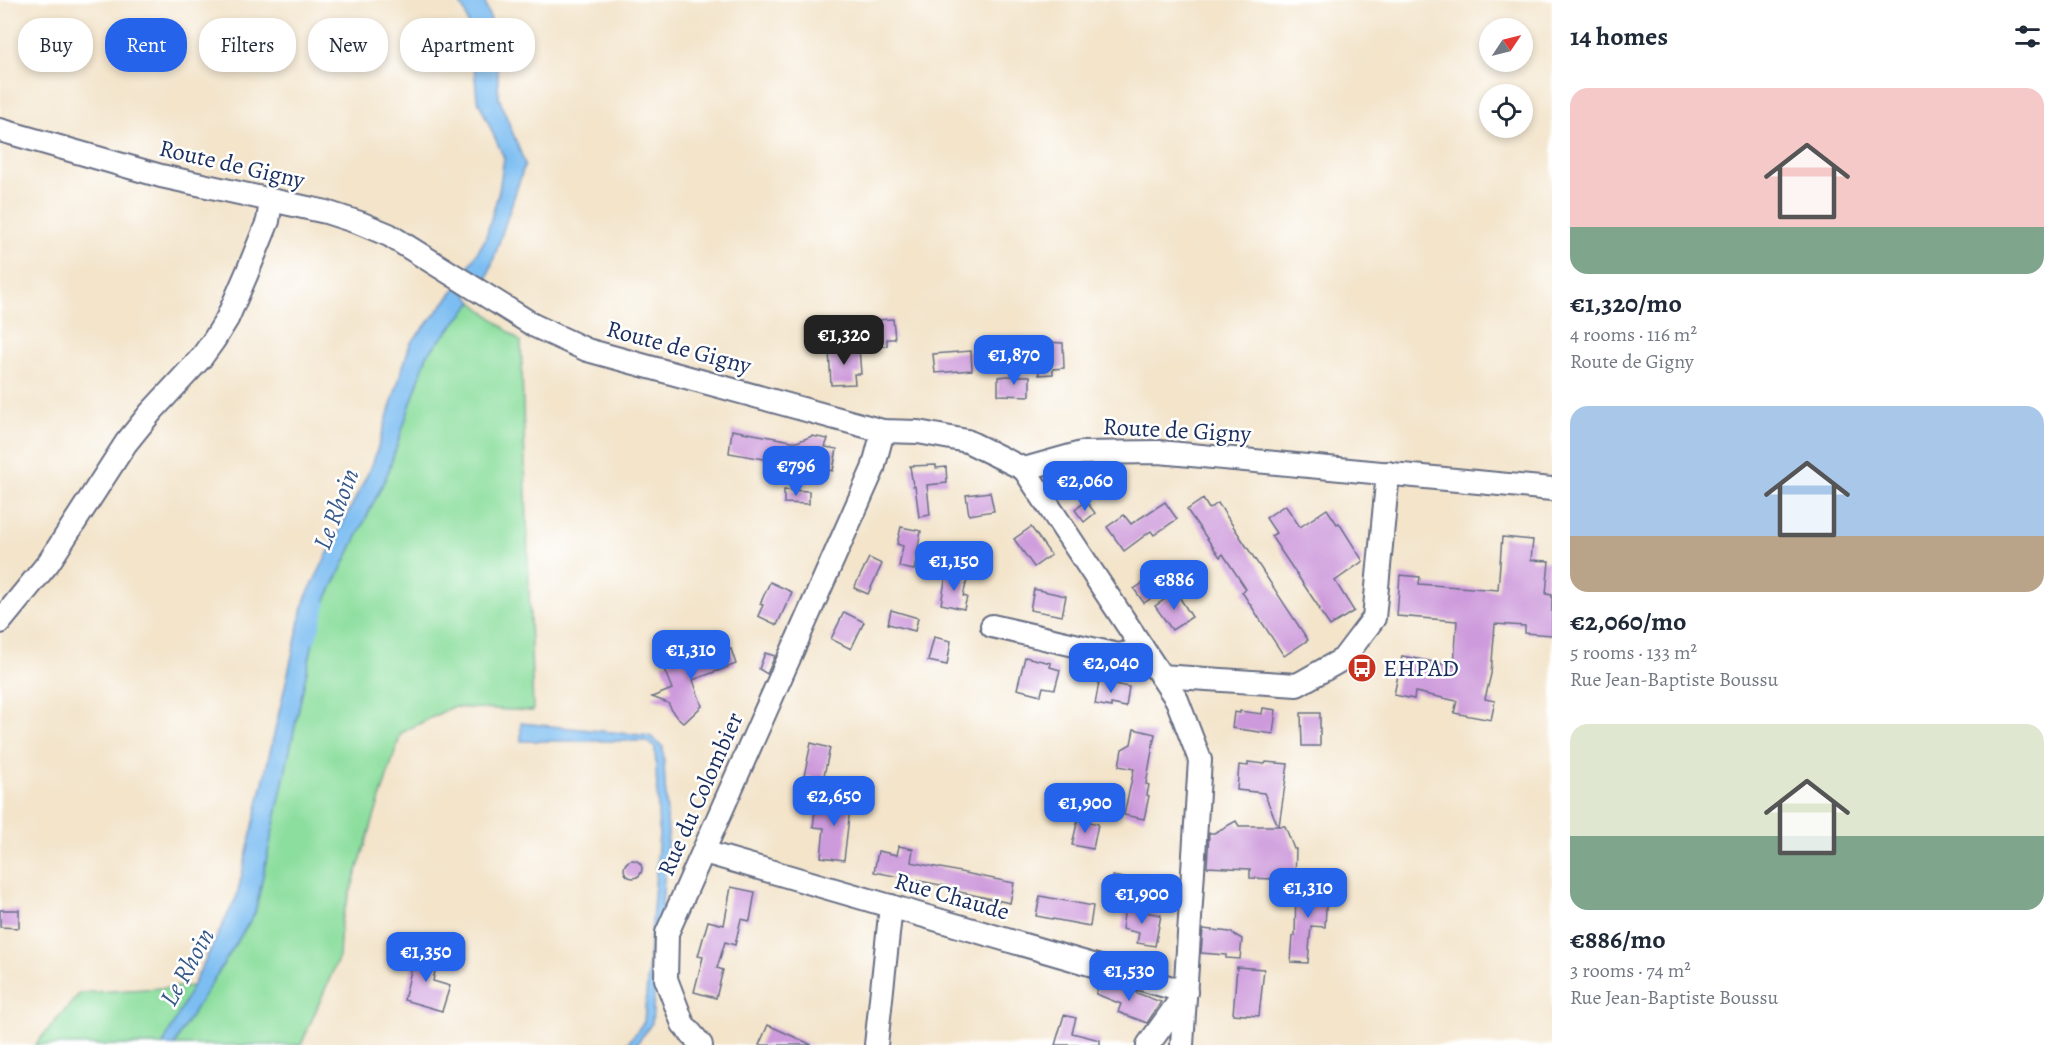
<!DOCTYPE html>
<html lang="en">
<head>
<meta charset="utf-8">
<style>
  body { margin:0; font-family:Alegreya,serif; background:#f6f6f7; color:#1f2937; height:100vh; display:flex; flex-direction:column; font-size:22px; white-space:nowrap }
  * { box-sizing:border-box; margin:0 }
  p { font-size:20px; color:#747a83 }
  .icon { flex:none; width:33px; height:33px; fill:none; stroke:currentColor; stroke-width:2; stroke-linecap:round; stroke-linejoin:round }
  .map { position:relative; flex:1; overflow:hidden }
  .side { display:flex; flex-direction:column; background:#fff; width:510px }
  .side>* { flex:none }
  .banner { position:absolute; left:18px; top:18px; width:570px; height:54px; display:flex; gap:12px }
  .needle { width:39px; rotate:55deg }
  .controls { position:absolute; left:1479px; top:18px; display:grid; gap:12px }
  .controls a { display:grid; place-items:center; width:54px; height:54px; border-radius:50%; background:#fff; box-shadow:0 3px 9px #0003; font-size:30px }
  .price { position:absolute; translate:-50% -51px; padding:0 14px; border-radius:12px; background:#2563eb; color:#fff; font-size:20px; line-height:39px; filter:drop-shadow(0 2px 3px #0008) }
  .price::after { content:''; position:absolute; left:50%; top:36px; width:18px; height:14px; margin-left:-9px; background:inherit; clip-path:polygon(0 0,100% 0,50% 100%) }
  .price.active { background:#222; color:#fff }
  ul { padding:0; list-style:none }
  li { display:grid; align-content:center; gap:12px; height:318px; padding:0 18px }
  li span { display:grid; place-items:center; height:186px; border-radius:18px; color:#555 }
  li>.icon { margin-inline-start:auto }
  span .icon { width:108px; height:108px; fill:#fffc; stroke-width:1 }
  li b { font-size:26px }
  h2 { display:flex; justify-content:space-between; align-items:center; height:72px; padding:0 18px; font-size:26px }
  .pill { padding:0 21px; border-radius:24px; background:#fff; box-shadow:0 3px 9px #0003; font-size:21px; line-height:54px }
  .pill.active { background:#2563eb; color:#fff }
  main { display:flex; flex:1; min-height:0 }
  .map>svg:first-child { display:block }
</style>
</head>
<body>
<main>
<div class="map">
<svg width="1552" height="1045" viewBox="0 0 1552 1045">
  <rect width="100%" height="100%" fill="#fff"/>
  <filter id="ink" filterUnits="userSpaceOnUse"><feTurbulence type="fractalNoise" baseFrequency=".0167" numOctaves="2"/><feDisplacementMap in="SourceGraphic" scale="12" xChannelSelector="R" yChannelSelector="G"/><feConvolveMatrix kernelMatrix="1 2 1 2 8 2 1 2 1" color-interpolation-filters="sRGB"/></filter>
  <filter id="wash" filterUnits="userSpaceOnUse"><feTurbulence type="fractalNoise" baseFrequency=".008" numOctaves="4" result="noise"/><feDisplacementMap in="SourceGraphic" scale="24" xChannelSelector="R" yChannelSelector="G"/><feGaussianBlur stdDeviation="1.35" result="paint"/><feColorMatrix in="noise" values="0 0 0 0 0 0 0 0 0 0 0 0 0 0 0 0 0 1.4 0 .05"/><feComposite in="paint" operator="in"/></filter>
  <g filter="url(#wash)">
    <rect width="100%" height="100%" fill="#f3e4ca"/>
    <g fill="#8cde9e" stroke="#54867e" stroke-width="1.5">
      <path d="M473,302L521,342L533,711L452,707L401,733L341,921L339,957L301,1045H175L181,1032L255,913L319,614L387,475L427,355Z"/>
      <path d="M194,986L163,1045H35L80,993Z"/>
    </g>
    <g fill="#7dbef2" stroke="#4c76a8" stroke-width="1.5">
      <path d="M458,0H484L495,32L499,98L525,164L487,279L480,283L465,272L485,240L499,191L504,158L477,98L471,35L465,12Z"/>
      <path d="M459,285L473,302L427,355L387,475L319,614L255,913L181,1032L175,1045H163L237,896L305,599L373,463L410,344Z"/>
      <path d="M521,723L650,736L663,747L668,834L652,1023L636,1045H626L644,1022L659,834L655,748L646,741H521Z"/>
    </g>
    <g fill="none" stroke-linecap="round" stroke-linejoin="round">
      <path stroke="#7dbef2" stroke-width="5" d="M313,640L324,603"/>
    </g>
    <g id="blocks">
      <g fill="#cd9adb">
        <path d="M893,319L895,339H887V346L859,348L856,321Z"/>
        <path d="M1045,342L1063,343L1064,368L1053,369V374L1039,375L1037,345H1045Z"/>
        <path d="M859,348L861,374H854L855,384L831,385L829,350Z"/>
        <path d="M971,351L972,370L935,373L933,354Z"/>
        <path d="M1008,376H1030V396L998,395V377Z"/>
        <path d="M732,430L797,442L812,436L828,439L825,447L837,449L833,471L729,453Z"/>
        <path d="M936,465V468L946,467L947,483L927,485L930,515L919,517L915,486H913L910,466Z"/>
        <path d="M784,490L809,491V504L784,503Z"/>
        <path d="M990,492L994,511L969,515L966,495Z"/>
        <path d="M1203,499L1209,509L1218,503L1308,640L1284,656L1242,592L1246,589L1223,554L1220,557L1187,510Z"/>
        <path d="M1086,501L1095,513L1084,522L1075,510Z"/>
        <path d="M1165,502L1177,519L1154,535L1151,531L1124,551L1107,527L1124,515L1131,524Z"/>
        <path d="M1285,505L1300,527L1327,509L1337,524L1339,523L1363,561L1335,581L1354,611L1330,626L1319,610L1320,609L1271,536L1276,533L1266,518Z"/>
        <path d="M901,527L921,531L914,570L899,567L903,546L897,544Z"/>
        <path d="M1031,527L1051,555L1034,567L1014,539Z"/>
        <path d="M1502,537L1533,540L1531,560L1549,561L1546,594L1552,595V635L1525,633V626L1495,624L1491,674L1485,699L1495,701L1491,720L1454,713L1457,701L1415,692L1414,699L1394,695L1402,656L1454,666L1457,621L1397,616L1400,575L1420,577L1419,584L1498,590Z"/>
        <path d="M869,558L882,564L868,594L854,588Z"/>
        <path d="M946,575L967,580L963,596L967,597L964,609L941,604Z"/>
        <path d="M1146,581L1156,595L1144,603L1134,589Z"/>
        <path d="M770,582L792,592L777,625L758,616L763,605L760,604Z"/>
        <path d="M1034,589L1066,596L1062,616L1030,610Z"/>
        <path d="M1176,592L1192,617L1172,630L1155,606Z"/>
        <path d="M891,610L918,618L915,631L888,624Z"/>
        <path d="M844,612L864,622L851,649L831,639Z"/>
        <path d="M934,637L951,641L947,665L928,661Z"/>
        <path d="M731,649L736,664L693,680L702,706L684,723L674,714L668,703L652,697L672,689L662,664L678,658L680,662L705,653L706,656Z"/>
        <path d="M765,653L775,656L767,674L759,669Z"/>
        <path d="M1025,657L1051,663L1050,667L1060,670L1055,689L1043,687L1041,695L1017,689Z"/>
        <path d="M1100,677L1116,681L1115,684L1129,687L1126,707L1111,704V707L1095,704Z"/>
        <path d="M1263,708L1276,710L1273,734L1232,728L1234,712L1240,713V711L1262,714Z"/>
        <path d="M1301,713H1320V746H1302Z"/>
        <path d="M1134,729L1155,734L1146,784L1149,785L1147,795L1149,796L1144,819L1124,815L1134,769L1119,766L1122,749L1131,744Z"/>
        <path d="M811,743L830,748L823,780L804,776Z"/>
        <path d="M1248,762L1265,764L1266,762L1288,764L1279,826H1285L1294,849H1296L1295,880L1250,878V869L1207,867L1209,833H1214L1236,821L1239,826H1278L1264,793L1237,790L1239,765L1248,766Z"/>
        <path d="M825,797L851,800L844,860L821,857L824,828L813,827L815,811L824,812Z"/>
        <path d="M1078,819L1098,824L1093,849L1072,845Z"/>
        <path d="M899,846L913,849L911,862L1014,883L1010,903L955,891L956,888L874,872L878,851L897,855Z"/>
        <circle cx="633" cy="869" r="9"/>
        <path d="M1113,876L1129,879L1126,898L1111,896Z"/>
        <path d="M1296,886L1327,888L1325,927L1311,926L1308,963L1291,962L1293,936H1295Z"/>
        <path d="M731,887L755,892L750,921L741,919L735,945L725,942L717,968L723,970L716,998L694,992L703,957L698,956L708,921L724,925Z"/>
        <path d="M1040,896L1093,906L1090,926L1036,916Z"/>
        <path d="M1125,908L1161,915L1155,946L1137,943L1139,933L1122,929Z"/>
        <path d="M0,910H19V928L0,927Z"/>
        <path d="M1203,929L1230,932L1242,939L1240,959L1226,958V955L1201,953Z"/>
        <path d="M416,950L438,956L433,981L450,986L442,1011L404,1000Z"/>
        <path d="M1237,967L1264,969L1259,1016L1233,1014Z"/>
        <path d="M1100,981L1126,989L1161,1002L1147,1023L1118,1012L1121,1004L1096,994Z"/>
        <path d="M1064,1015L1076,1018L1072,1033L1100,1040V1045H1055Z"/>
        <path d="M768,1025L812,1045H759Z"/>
      </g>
    </g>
  </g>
  <g filter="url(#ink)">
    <use href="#blocks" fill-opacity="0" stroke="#676e84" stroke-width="1.5"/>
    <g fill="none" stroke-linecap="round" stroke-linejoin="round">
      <g stroke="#676e84" stroke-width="26">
        <g id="minor">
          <path d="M0,130L161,176L326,212L360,223L389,235L535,326L587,350L883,431L918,432L967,441L1024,469L1081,453L1159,452L1552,489"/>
          <path d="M1024,469L1177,700L1200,760L1182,1045"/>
          <path d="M0,622L49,562L126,443L151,412L201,358L214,340L227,319L247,273L268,221L271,201"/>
          <path d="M992,626L1118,655L1133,652L1142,647"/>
          <path d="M1161,676L1297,685L1343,659L1374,618L1388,473"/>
          <path d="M704,852L1186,992L1148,1045"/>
          <path d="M701,1045L683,1024L666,979L667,933L873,469L883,431"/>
          <path d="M876,1045L891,906"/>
        </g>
      </g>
      <use href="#minor" stroke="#fff" stroke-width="22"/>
    </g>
  </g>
  <defs>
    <g id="bus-disc" transform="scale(1.5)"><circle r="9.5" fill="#c8321e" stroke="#fff"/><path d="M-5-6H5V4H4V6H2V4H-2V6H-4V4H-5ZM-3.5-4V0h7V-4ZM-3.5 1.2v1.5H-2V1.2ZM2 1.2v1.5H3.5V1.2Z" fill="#fff"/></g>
  </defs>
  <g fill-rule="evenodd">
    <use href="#bus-disc" x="1362" y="668"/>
  </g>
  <g text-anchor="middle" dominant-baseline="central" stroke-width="5" stroke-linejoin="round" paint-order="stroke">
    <g font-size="24" fill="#1b2f5e" stroke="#fff">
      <text transform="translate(232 164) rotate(13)">Route de Gigny</text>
      <text transform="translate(679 347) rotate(15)">Route de Gigny</text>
      <text transform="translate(1177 430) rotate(3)">Route de Gigny</text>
      <text transform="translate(700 794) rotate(-66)">Rue du Colombier</text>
      <text transform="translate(952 896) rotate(16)">Rue Chaude</text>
    </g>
    <g font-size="24" fill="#1b2f5e" stroke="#fff" text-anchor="start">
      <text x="1383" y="668">EHPAD</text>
    </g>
    <g font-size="26" font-style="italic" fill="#385a8a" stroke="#fff">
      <text transform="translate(336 509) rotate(-69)">Le Rhoin</text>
      <text transform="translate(187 967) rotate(-61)">Le Rhoin</text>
    </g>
  </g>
</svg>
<div class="controls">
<a><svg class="needle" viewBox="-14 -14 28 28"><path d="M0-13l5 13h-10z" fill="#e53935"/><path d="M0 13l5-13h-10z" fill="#747a83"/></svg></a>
<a><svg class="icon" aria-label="locate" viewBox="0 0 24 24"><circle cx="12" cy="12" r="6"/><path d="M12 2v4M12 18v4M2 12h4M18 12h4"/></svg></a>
</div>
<b class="price active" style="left:844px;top:366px">€1,320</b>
<b class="price" style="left:1014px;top:386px">€1,870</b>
<b class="price" style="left:796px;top:497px">€796</b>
<b class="price" style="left:1085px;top:512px">€2,060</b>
<b class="price" style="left:954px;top:592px">€1,150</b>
<b class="price" style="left:1174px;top:611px">€886</b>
<b class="price" style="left:691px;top:681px">€1,310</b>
<b class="price" style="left:1111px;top:694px">€2,040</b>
<b class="price" style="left:834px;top:827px">€2,650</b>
<b class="price" style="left:1085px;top:834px">€1,900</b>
<b class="price" style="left:1308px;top:919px">€1,310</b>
<b class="price" style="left:1142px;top:925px">€1,900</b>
<b class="price" style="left:426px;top:983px">€1,350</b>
<b class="price" style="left:1129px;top:1002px">€1,530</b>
<div class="banner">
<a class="pill">Buy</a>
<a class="pill active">Rent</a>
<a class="pill">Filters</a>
<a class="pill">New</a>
<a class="pill">Apartment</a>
</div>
</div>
<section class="side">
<h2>14 homes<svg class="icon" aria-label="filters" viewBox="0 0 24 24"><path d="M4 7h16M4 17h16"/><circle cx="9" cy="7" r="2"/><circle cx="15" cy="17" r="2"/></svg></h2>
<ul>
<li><span style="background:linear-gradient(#f6c9c9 75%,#7fa58c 0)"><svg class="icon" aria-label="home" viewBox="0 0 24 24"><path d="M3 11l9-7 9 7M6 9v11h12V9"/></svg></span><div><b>€1,320/mo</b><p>4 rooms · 116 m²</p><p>Route de Gigny</p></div></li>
<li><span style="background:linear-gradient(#a9c7e8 70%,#b9a48a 0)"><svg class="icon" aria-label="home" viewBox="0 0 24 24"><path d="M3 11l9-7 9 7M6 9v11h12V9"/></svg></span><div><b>€2,060/mo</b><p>5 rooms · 133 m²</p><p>Rue Jean-Baptiste Boussu</p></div></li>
<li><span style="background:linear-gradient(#dfe7d0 60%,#7fa58c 0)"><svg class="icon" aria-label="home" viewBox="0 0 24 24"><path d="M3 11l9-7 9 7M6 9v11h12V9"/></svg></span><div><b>€886/mo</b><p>3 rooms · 74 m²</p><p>Rue Jean-Baptiste Boussu</p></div></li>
</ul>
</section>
</main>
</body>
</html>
